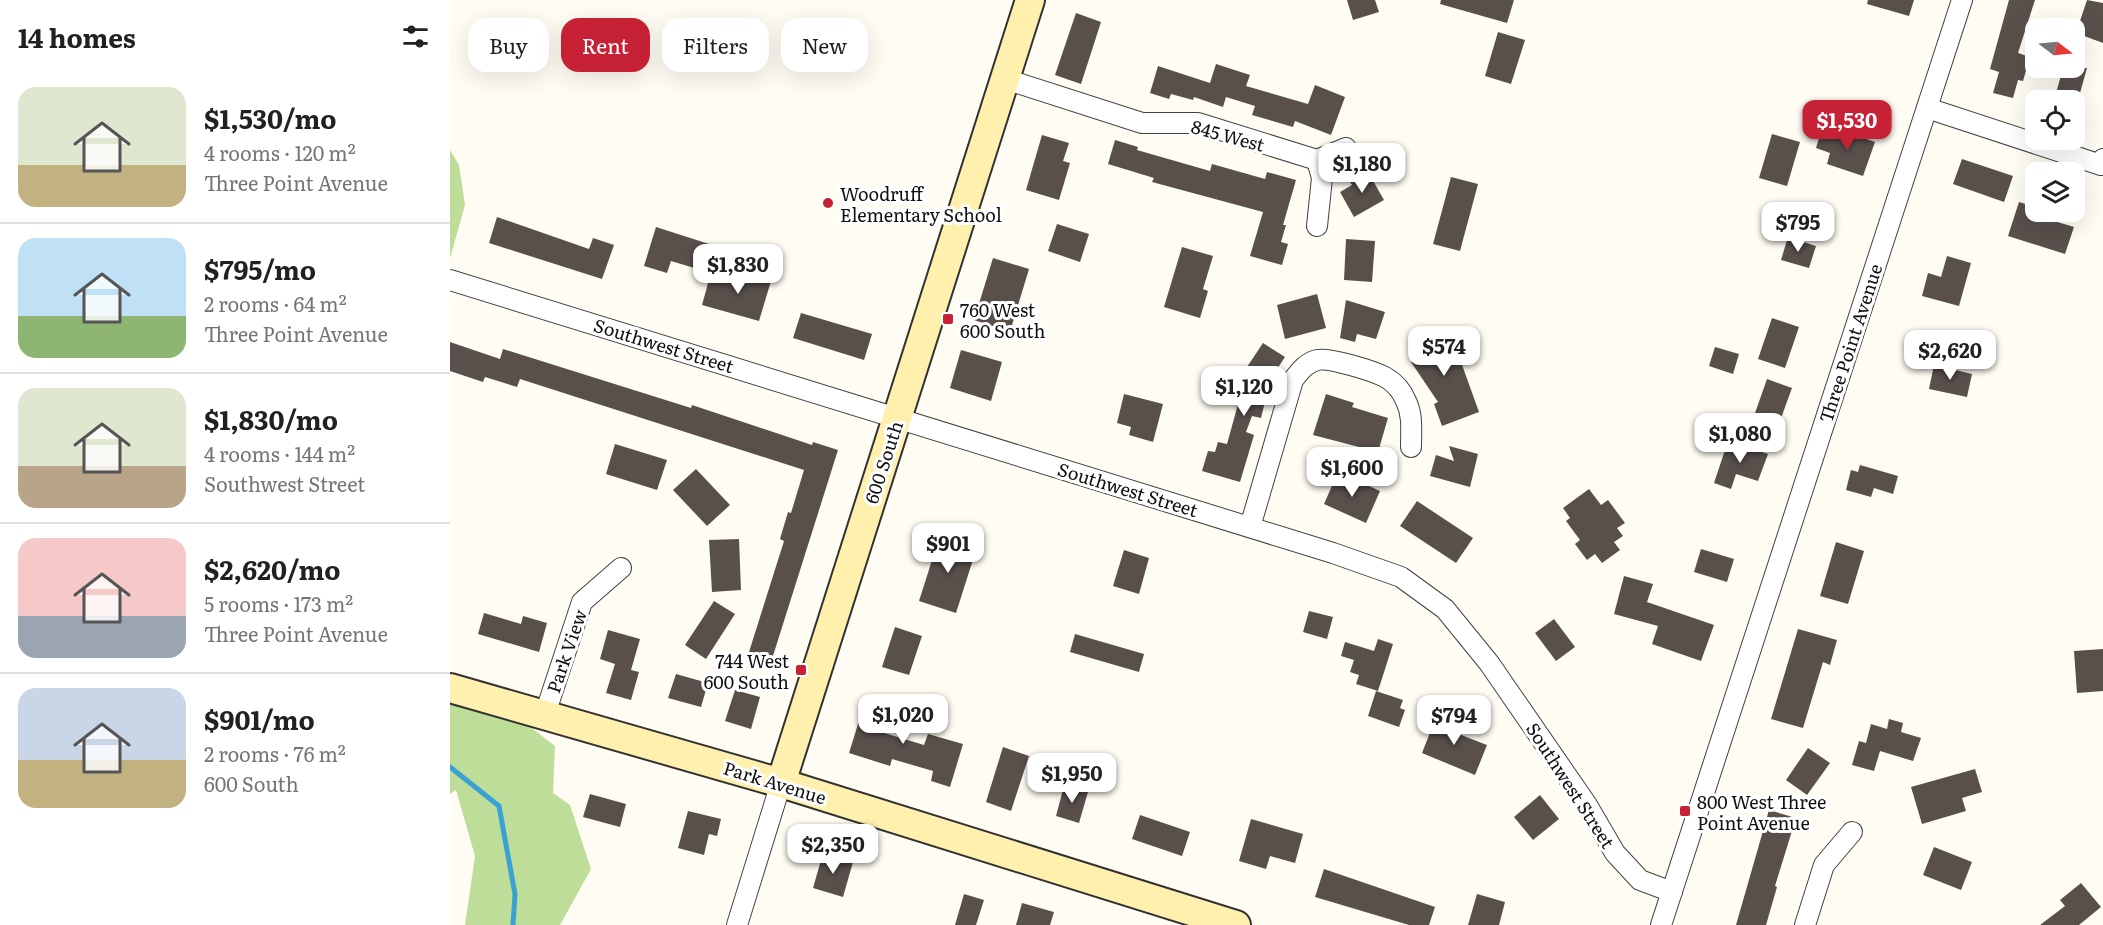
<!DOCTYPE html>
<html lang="en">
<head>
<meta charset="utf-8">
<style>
  body { margin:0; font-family:Literata,serif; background:#f2f2f2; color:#202124; height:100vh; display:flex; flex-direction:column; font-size:22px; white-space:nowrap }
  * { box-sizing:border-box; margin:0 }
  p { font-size:20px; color:#757577 }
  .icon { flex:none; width:33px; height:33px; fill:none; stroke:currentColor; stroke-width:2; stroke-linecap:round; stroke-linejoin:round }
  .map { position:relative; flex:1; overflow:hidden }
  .details { display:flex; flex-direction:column; background:#fff; width:450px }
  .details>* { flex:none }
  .hud { position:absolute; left:18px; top:18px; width:570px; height:54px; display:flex; gap:12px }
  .needle { width:39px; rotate:106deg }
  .buttons { position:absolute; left:1575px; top:18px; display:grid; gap:12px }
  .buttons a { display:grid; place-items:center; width:60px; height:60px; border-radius:12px; background:#fff; box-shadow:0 6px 24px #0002; font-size:30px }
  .price { position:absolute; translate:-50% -51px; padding:0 14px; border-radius:12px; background:#fff; color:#222; font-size:20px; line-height:39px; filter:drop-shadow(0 2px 3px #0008) }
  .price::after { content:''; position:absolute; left:50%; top:36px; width:18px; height:14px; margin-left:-9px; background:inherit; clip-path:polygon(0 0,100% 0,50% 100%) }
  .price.current { background:#c72136; color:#fff }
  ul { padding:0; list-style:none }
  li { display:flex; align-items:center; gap:18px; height:150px; padding:0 18px }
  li+li { border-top:2px solid #e0e0e0 }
  li span { display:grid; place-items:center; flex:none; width:168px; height:120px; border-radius:18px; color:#555 }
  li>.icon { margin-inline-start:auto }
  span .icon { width:72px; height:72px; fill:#fffc; stroke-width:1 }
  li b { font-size:26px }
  h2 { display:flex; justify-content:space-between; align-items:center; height:72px; padding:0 18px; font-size:26px }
  .tag { padding:0 21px; border-radius:18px; background:#fff; box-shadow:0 6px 24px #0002; font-size:21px; line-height:54px }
  .tag.current { background:#c72136; color:#fff }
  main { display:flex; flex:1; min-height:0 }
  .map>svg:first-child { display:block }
</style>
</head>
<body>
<main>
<section class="details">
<h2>14 homes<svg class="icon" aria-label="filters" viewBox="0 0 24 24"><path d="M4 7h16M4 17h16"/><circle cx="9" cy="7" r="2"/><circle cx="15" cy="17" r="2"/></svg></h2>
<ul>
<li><span style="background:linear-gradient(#dfe7d0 65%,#c2b280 0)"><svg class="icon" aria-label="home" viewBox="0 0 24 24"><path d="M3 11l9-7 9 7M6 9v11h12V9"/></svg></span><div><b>$1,530/mo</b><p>4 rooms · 120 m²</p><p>Three Point Avenue</p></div></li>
<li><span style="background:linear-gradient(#bfe0f5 65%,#8fb573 0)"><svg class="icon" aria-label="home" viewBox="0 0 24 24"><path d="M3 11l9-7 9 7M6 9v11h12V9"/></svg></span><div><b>$795/mo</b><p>2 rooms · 64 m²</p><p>Three Point Avenue</p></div></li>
<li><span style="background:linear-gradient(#dfe7d0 65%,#b9a48a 0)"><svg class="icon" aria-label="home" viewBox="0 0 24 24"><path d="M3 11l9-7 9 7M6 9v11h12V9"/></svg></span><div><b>$1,830/mo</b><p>4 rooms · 144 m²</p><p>Southwest Street</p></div></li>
<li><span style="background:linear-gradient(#f6c9c9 65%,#9aa5b1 0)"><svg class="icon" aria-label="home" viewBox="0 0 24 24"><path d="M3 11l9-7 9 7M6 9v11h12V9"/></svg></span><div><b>$2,620/mo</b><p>5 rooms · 173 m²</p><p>Three Point Avenue</p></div></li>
<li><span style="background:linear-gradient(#c9d6e8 60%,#c2b280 0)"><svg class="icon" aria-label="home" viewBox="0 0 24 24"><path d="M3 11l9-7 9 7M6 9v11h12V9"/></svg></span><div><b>$901/mo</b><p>2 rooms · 76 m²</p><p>600 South</p></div></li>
</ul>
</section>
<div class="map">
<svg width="1653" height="925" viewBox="0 0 1653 925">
  <rect width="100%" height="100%" fill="#fffcf3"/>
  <g fill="#bddd99">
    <path d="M0,150L9,165L15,205L0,258Z"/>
    <path d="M0,681L83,729L105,746L103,793L120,805L141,869L110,925H15L25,856L6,790L0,794Z"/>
  </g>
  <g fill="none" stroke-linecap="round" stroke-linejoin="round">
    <path stroke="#3aa1d3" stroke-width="5" d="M0,767L49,806L65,894L63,925"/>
  </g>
  <g fill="#59504c">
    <path d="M897,0H925L929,12L903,20Z"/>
    <path d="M991,0H1064L1057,23L990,4Z"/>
    <path d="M1418,0H1464L1459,16L1417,4Z"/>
    <path d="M1559,0H1585L1568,53L1580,57L1573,81L1568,80L1563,98L1543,93L1549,72L1540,69Z"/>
    <path d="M1637,0L1653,3V43L1626,33Z"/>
    <path d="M626,13L651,22L631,84L605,75Z"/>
    <path d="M1048,32L1075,40L1061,84L1035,76Z"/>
    <path d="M766,64L800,75L796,86L858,104L865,85L895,97L881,135L845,121L843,127L802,115L805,106L776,97L773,107L744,97L743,100L721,94L719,99L700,93L708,66L760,83Z"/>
    <path d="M1613,68H1637L1628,100H1604Z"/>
    <path d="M1371,131L1391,138L1393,131L1425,142L1413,176L1377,164L1380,153L1366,148Z"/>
    <path d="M1322,134L1350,142L1337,186L1309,178Z"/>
    <path d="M592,135L619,143L613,161L620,163L609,200L576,190Z"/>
    <path d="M665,140L688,147L687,150L760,171L762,164L815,179L817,172L846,180L833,225H836L831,242L838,244L832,265L800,256L813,212L702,182L704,178L658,164Z"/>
    <path d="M1512,159L1563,176L1554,202L1503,184Z"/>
    <path d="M917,170L934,200L904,217L890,192L902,185L899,180Z"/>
    <path d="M1001,177L1028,184L1010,251L983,244Z"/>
    <path d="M1569,202L1586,207V212H1595L1594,218L1624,227L1615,254L1558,236Z"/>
    <path d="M47,217L139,249L143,238L164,245L152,279L39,243Z"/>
    <path d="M607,224L639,234L630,262L598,251Z"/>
    <path d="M206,227L259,244L251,270L221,261L217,273L194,266Z"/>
    <path d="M1338,237L1366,246L1359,268L1331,260Z"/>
    <path d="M896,239L925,241L922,282L894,280Z"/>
    <path d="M732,247L763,256L753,289L758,291L750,318L714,307Z"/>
    <path d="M1497,256L1521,263L1509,306L1472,296L1478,273L1491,277Z"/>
    <path d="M543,258L579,269L560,332L524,320Z"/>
    <path d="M281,270L321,281L309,321L252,305L260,276L278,281Z"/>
    <path d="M867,294L876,328L835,339L827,305Z"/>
    <path d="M896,300L935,312L926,339L907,334L905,342L890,338Z"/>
    <path d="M351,313L422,334L414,360L343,338Z"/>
    <path d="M1322,318L1349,327L1335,368L1308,359Z"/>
    <path d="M986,326L1011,362L1029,412L992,426L984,404L988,402L961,362L970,356L961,343Z"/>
    <path d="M0,342L50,359L53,349L241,408L242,405L362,445L363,442L388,450L322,659L299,652L334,541L330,539L338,512L341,513L354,470L70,379L67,387L35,377L33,382L0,371Z"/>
    <path d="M813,343L835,357L807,400L815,402L811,418L802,416L796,432L804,435L790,482L752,471L758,451L765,452L768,442L777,444L795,379L791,376Z"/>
    <path d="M1265,347L1289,354L1283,374L1259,366Z"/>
    <path d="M511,350L552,362L541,401L500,388Z"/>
    <path d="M1484,365L1522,374L1517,397L1479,389Z"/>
    <path d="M1317,379L1342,388L1330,421L1305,413Z"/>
    <path d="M674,394L713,404L703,442L679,435L681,427L667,423Z"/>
    <path d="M876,394L904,403L902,407L938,418L928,452L863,435Z"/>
    <path d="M1278,441L1318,454L1308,481L1286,474L1281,489L1264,483Z"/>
    <path d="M165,444L217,460L207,490L156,474Z"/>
    <path d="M999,446L1028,454L1020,487L980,476L986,455L1004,461Z"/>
    <path d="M1410,465L1448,476L1443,494L1424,488L1421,497L1396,490L1401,470L1408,472Z"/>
    <path d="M246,469L280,505L257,526L223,490Z"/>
    <path d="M888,472L930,491L916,523L874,504Z"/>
    <path d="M1139,489L1151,505L1158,500L1175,523L1167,528L1173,536L1164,542L1170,550L1152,563L1145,554L1137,560L1125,544L1130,540L1116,521L1120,518L1113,508Z"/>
    <path d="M967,501L1023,538L1006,563L950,526Z"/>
    <path d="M490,535L527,547L506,613L469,601Z"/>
    <path d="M289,539L291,590L262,592L259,540Z"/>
    <path d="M1386,542L1414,551L1398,604L1370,596Z"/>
    <path d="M1251,549L1284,559L1277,582L1244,572Z"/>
    <path d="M674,550L699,558L689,594L663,586Z"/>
    <path d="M1174,576L1203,584L1197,602L1264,625L1251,661L1202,644L1208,626L1164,614Z"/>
    <path d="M264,601L285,614L256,659L235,645Z"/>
    <path d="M859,611L883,617L877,639L853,632Z"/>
    <path d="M34,613L71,624L73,616L97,623L89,652L28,634Z"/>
    <path d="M1104,619L1125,647L1106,661L1085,633Z"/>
    <path d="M445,627L472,636L459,675L432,667Z"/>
    <path d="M1348,629L1387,640L1380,665L1373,662L1353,728L1321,719Z"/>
    <path d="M158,630L190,639L181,670L189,672L181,700L156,693L165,664L150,659Z"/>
    <path d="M625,634L694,654L689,672L620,652Z"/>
    <path d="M928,639L943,644L928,691L906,684L909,675L900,672L904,660L891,656L895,642L924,651Z"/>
    <path d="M1653,649V691L1627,693L1624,651Z"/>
    <path d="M226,674L258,683L251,707L218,698Z"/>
    <path d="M285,690L310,697L301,729L275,721Z"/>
    <path d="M926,691L953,700L950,708L955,710L949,727L918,716Z"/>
    <path d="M417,695L440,702L431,732L474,745L478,734L513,744L500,787L481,781L483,771L442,759L440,766L399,753Z"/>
    <path d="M987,715L1009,723L1006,733L1037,745L1025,775L972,753Z"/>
    <path d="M1439,719L1453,723L1451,732L1471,738L1463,761L1430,751L1424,771L1402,765L1409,741L1416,743L1421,724L1437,729Z"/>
    <path d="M553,747L579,756L561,811L536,802Z"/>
    <path d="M1358,748L1380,763L1357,795L1336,780Z"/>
    <path d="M1525,769L1532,792L1512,798L1516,811L1472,824L1461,787Z"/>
    <path d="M614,786L638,792L629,823L606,816Z"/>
    <path d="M140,794L176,804L170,827L133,817Z"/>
    <path d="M1090,795L1109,819L1083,840L1064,817Z"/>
    <path d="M1319,810L1346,818L1325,886L1327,887L1316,925H1286Z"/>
    <path d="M238,811L271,819L267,836L259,834L254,855L228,848Z"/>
    <path d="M690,815L740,832L732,856L682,839Z"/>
    <path d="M801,819L853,834L845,863L820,856L816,869L789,861Z"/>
    <path d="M1484,847L1522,862L1511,890L1473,875Z"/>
    <path d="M373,853L403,862L393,897L363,888Z"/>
    <path d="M874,869L985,907L979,925H959L865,897Z"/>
    <path d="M1631,883L1651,907L1629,925H1590L1615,906L1610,900Z"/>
    <path d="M514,894L534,900L526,925H505Z"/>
    <path d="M1027,894L1055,902L1049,925H1018Z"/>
    <path d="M572,903L604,912L600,925H566Z"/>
  </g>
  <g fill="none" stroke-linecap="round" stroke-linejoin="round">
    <g stroke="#434343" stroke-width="22">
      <g id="street">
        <path d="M555,79L692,123H748L867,160L896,148"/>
        <path d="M1477,108L1651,165L1653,159"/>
        <path d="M867,226L872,178L867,160"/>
        <path d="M0,280L883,553L951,577L995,609L1039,663L1137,805L1165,853L1190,880L1222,892"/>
        <path d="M800,527L843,380C850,371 856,363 867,360C879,357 923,371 935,377C944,382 952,391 956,401C963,415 961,431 961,447"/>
        <path d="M95,714L132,602L171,568"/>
        <path d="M287,925L331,783"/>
        <path d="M1211,925L1512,0"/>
        <path d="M1355,925L1374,865L1402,832"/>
      </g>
    </g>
    <g stroke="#323232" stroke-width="32">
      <g id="secondary">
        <path d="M0,688L331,783L786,925"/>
        <path d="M331,783L580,0"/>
      </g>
    </g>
    <use href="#street" stroke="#fff" stroke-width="20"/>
    <use href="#secondary" stroke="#fff0ae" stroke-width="28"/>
  </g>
  <g fill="#c72136" stroke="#fff" stroke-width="2">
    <circle cx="378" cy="203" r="6"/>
    <rect x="492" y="313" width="12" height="12" rx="3"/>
    <rect x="345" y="664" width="12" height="12" rx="3"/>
    <rect x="1229" y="805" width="12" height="12" rx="3"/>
  </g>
  <g text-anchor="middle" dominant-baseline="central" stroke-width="6" stroke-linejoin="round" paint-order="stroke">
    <g font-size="18" fill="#101010" stroke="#fff">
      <text transform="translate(778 135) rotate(15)">845 West</text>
      <text transform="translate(1400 343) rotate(-72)">Three Point Avenue</text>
      <text transform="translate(214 345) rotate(17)">Southwest Street</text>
      <text transform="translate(433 462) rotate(-72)">600 South</text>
      <text transform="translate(678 489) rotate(17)">Southwest Street</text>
      <text transform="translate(116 651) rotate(-71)">Park View</text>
      <text transform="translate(325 782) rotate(17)">Park Avenue</text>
      <text transform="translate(1121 785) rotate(57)">Southwest Street</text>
    </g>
    <g font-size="18" fill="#101010" stroke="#fff" text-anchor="start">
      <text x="390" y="193">Woodruff<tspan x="390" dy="21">Elementary School</tspan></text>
      <text x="510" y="309">760 West<tspan x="510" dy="21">600 South</tspan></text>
      <text x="339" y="660" text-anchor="end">744 West<tspan x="339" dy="21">600 South</tspan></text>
      <text x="1247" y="801">800 West Three<tspan x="1247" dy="21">Point Avenue</tspan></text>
    </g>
  </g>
</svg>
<div class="buttons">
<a><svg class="needle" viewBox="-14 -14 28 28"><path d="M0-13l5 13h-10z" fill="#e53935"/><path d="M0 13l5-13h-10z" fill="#757577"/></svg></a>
<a><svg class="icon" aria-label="locate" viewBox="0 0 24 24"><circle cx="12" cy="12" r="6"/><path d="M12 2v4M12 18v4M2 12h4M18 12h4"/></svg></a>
<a><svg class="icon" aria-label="layers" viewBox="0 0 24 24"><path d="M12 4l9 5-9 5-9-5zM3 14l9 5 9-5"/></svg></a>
</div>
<b class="price current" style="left:1397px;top:151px">$1,530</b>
<b class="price" style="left:912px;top:194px">$1,180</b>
<b class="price" style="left:1348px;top:253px">$795</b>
<b class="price" style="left:288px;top:295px">$1,830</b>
<b class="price" style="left:994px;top:377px">$574</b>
<b class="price" style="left:1500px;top:381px">$2,620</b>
<b class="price" style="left:794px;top:417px">$1,120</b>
<b class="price" style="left:1290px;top:464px">$1,080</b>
<b class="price" style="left:902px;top:498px">$1,600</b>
<b class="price" style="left:498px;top:574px">$901</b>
<b class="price" style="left:453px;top:745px">$1,020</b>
<b class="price" style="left:1004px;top:746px">$794</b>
<b class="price" style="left:622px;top:804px">$1,950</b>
<b class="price" style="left:383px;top:875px">$2,350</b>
<div class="hud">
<a class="tag">Buy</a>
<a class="tag current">Rent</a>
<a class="tag">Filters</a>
<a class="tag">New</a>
</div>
</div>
</main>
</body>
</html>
